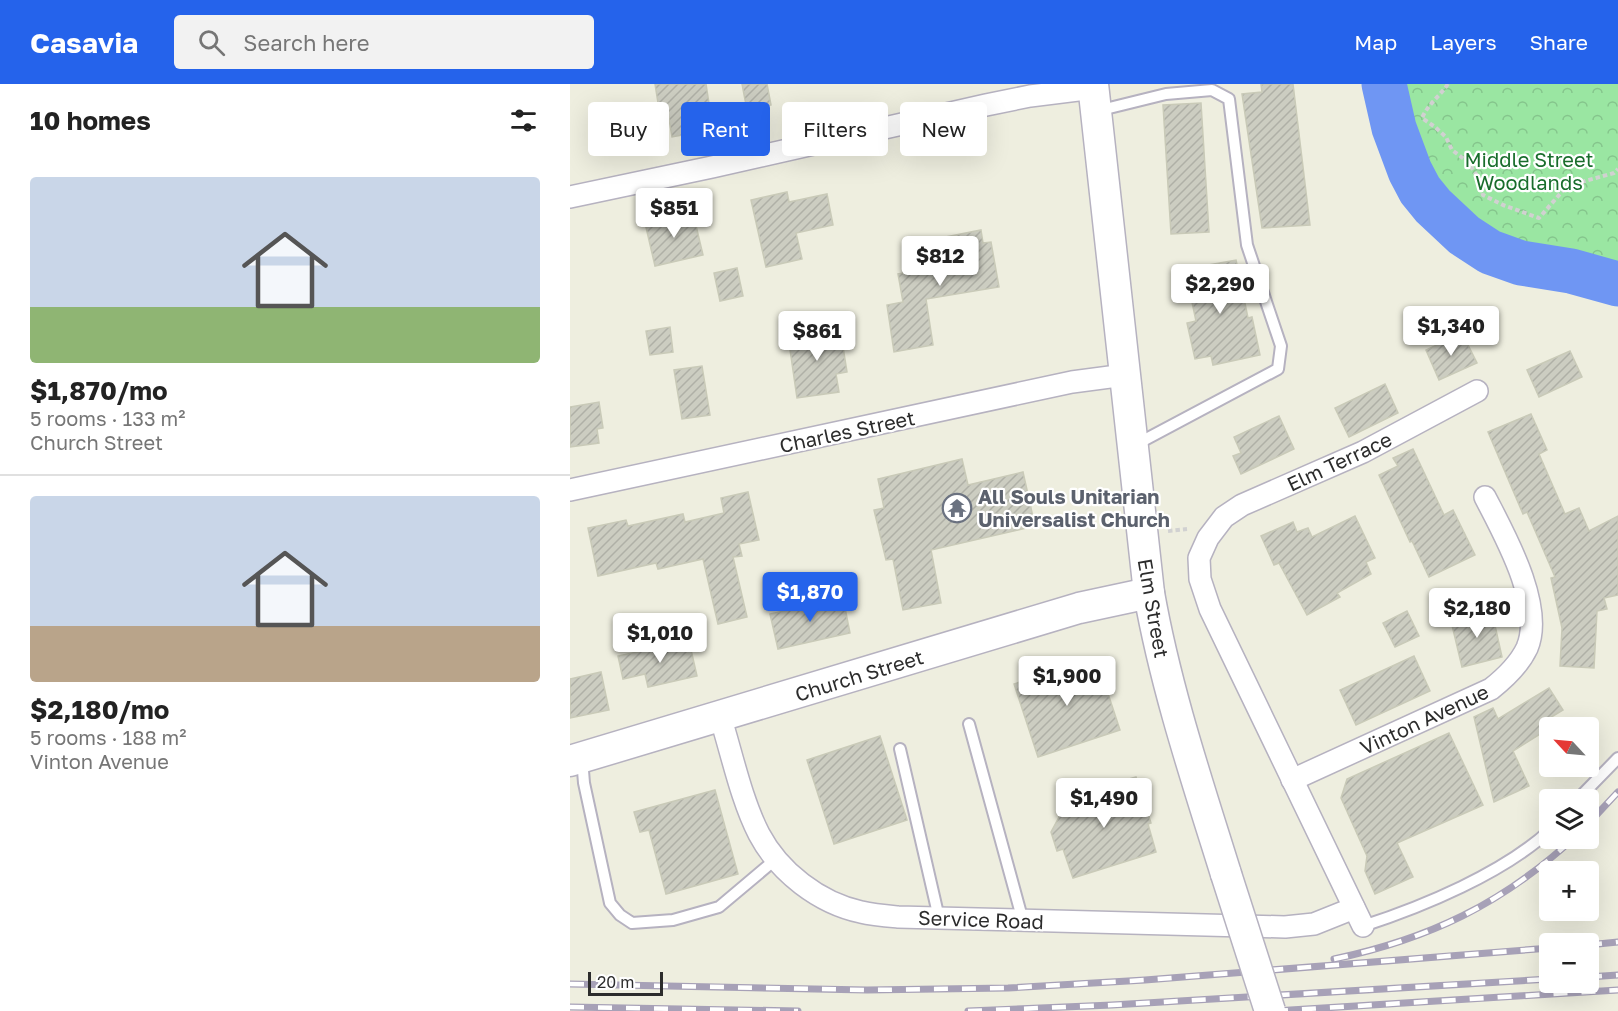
<!DOCTYPE html>
<html lang="en">
<head>
<meta charset="utf-8">
<style>
  body { margin:0; font-family:"Golos Text",sans-serif; background:#f2f2f2; color:#222; height:100vh; display:flex; flex-direction:column; font-size:22px; white-space:nowrap }
  * { box-sizing:border-box; margin:0 }
  p { font-size:20px; color:#767676 }
  .icon { flex:none; width:33px; height:33px; fill:none; stroke:currentColor; stroke-width:2; stroke-linecap:round; stroke-linejoin:round }
  .map { position:relative; flex:1; overflow:hidden }
  .details { display:flex; flex-direction:column; background:#fff; width:570px }
  .details>* { flex:none }
  .top-card { position:absolute; left:18px; top:18px; width:570px; height:54px; display:flex; gap:12px }
  .needle { width:39px; rotate:296deg }
  .tools { position:absolute; left:969px; top:633px; display:grid; gap:12px }
  .tools a { display:grid; place-items:center; width:60px; height:60px; border-radius:6px; background:#fff; box-shadow:0 6px 24px #0002; font-size:30px }
  .scale { position:absolute; left:18px; bottom:15px; width:75px; box-sizing:border-box; padding-left:6px; border:3px solid #2c2c2c; border-top:0; font-size:16px; line-height:21px; white-space:nowrap; color:#2c2c2c; -webkit-text-stroke:4px #fff; paint-order:stroke }
  .price { position:absolute; translate:-50% -51px; padding:0 14px; border-radius:6px; background:#fff; color:#222; font-size:20px; line-height:39px; filter:drop-shadow(0 2px 3px #0008) }
  .price::after { content:''; position:absolute; left:50%; top:36px; width:18px; height:14px; margin-left:-9px; background:inherit; clip-path:polygon(0 0,100% 0,50% 100%) }
  .price.current { background:#2563eb; color:#fff }
  ul { padding:0; list-style:none }
  li { display:grid; align-content:center; gap:12px; height:318px; padding:0 30px }
  li+li { border-top:2px solid #e0e0e0 }
  li span { display:grid; place-items:center; height:186px; border-radius:6px; color:#555 }
  li>.icon { margin-inline-start:auto }
  span .icon { width:108px; height:108px; fill:#fffc; stroke-width:1 }
  li b { font-size:26px }
  h2 { display:flex; justify-content:space-between; align-items:center; height:72px; padding:0 30px; font-size:26px }
  .tag { padding:0 21px; border-radius:6px; background:#fff; box-shadow:0 6px 24px #0002; font-size:21px; line-height:54px }
  .tag.current { background:#2563eb; color:#fff }
  header { display:flex; align-items:center; gap:36px; box-sizing:border-box; height:84px; padding:0 30px; background:#2563eb; color:#fff }
  header strong { font-size:28px }
  nav { display:flex; gap:33px; margin-inline-start:auto; font-size:21px }
  .search { width:420px; height:54px; background:#f2f2f2; display:flex; align-items:center; gap:15px; box-sizing:border-box; padding:0 21px; border-radius:6px; color:#767676; font-size:22px }
  main { display:flex; flex:1; min-height:0 }
  .map>svg:first-child { display:block }
</style>
</head>
<body>
<header>
<strong>Casavia</strong>
<div class="search"><svg class="icon" aria-label="search" viewBox="0 0 24 24"><circle cx="10" cy="10" r="6"/><path d="M15 15l6 6"/></svg>Search here</div>
<nav><a>Map</a><a>Layers</a><a>Share</a></nav>
</header>
<main>
<section class="details">
<h2>10 homes<svg class="icon" aria-label="filters" viewBox="0 0 24 24"><path d="M4 7h16M4 17h16"/><circle cx="9" cy="7" r="2"/><circle cx="15" cy="17" r="2"/></svg></h2>
<ul>
<li><span style="background:linear-gradient(#c9d6e8 70%,#8fb573 0)"><svg class="icon" aria-label="home" viewBox="0 0 24 24"><path d="M3 11l9-7 9 7M6 9v11h12V9"/></svg></span><div><b>$1,870/mo</b><p>5 rooms · 133 m²</p><p>Church Street</p></div></li>
<li><span style="background:linear-gradient(#c9d6e8 70%,#b9a48a 0)"><svg class="icon" aria-label="home" viewBox="0 0 24 24"><path d="M3 11l9-7 9 7M6 9v11h12V9"/></svg></span><div><b>$2,180/mo</b><p>5 rooms · 188 m²</p><p>Vinton Avenue</p></div></li>
</ul>
</section>
<div class="map">
<svg width="1048" height="927" viewBox="0 0 1048 927">
  <defs>
    <pattern id="park-crowns" width="20" height="18" patternUnits="userSpaceOnUse" patternTransform="scale(1.5)"><rect width="20" height="18" fill="#9ae6a2"/><path d="M2 6a3 3 0 1 1 6 0M12 15a3 3 0 1 1 6 0" fill="none" stroke="#85c58c"/></pattern>
    <pattern id="building-hatch" width="6" height="6" patternUnits="userSpaceOnUse" patternTransform="scale(1.5)"><rect width="6" height="6" fill="#cccdc1"/><path d="M-1 1l2-2M0 6l6-6M5 7l2-2" fill="none" stroke="#afb0a6"/></pattern>
  </defs>
  <rect width="100%" height="100%" fill="#eeeedf"/>
  <path fill="url(#park-crowns)" d="M814,0H1048V200L1001,187L951,179L894,151L850,106Z"/>
  <g fill="none" stroke-linecap="round" stroke-linejoin="round">
    <path stroke="#6f96f3" stroke-width="45" d="M814,0L824,44L840,87L850,106L863,122L894,151L920,168L951,179L1001,187L1048,200"/>
  </g>
  <g fill="url(#building-hatch)" stroke="#c9cab8" stroke-width="1.5">
    <path d="M85,0H136L142,39L122,42L124,49L102,53L97,23L89,25Z"/>
    <path d="M172,0H197L201,21L177,26Z"/>
    <path d="M691,0H723L740,141L692,144L672,10L692,8Z"/>
    <path d="M631,19L639,148L601,150L593,21Z"/>
    <path d="M217,108L219,118L257,110L263,141L226,149L232,175L196,183L181,116Z"/>
    <path d="M123,129L133,171L85,182L75,139Z"/>
    <path d="M411,146L413,159L421,158L429,203L356,215L363,261L324,268L317,221L333,218L328,190L361,185L358,168L377,165L375,153Z"/>
    <path d="M666,176L678,234L682,233L690,271L643,281L641,272L625,275L617,239L626,237L615,185Z"/>
    <path d="M167,184L173,212L150,217L144,189Z"/>
    <path d="M100,243L103,268L80,271L76,247Z"/>
    <path d="M270,244L277,288L266,290L269,308L227,314L218,252Z"/>
    <path d="M892,249L907,279L869,296L856,266Z"/>
    <path d="M1000,267L1012,293L969,313L957,286Z"/>
    <path d="M132,282L140,331L112,335L104,286Z"/>
    <path d="M815,300L828,329L779,353L765,324Z"/>
    <path d="M29,318L33,344L27,345L29,359L0,363V323Z"/>
    <path d="M961,330L977,366L969,370L995,430L1009,424L1019,447L1048,432V511L1034,514L1037,525L1027,527L1024,584L990,582L992,544L981,494L985,493L957,428L953,430L918,348Z"/>
    <path d="M709,332L724,365L671,390L663,372L671,369L664,353Z"/>
    <path d="M843,365L874,431L883,426L905,471L859,493L842,457L840,458L809,391L828,382L823,374Z"/>
    <path d="M392,375L398,401L453,388L465,442L361,466L371,519L333,526L323,475L316,476L304,426L314,424L308,395Z"/>
    <path d="M178,408L189,456L169,460L172,472L163,473L177,533L148,540L133,475L88,485L86,479L28,492L18,444L56,436L58,442L113,430L115,438L154,429L151,414Z"/>
    <path d="M785,432L805,474L796,478L801,490L767,509L770,513L737,531L709,479L704,481L691,452L723,438L727,448L738,444L742,453Z"/>
    <path d="M273,514L280,549L208,565L200,530Z"/>
    <path d="M837,527L849,552L825,563L813,539Z"/>
    <path d="M922,528L932,573L892,583L881,537Z"/>
    <path d="M119,557L127,592L78,603L75,590L53,595L48,572Z"/>
    <path d="M844,572L860,607L786,641L770,606Z"/>
    <path d="M526,573L550,646L468,673L444,600Z"/>
    <path d="M31,588L39,626L0,634V595Z"/>
    <path d="M979,604L993,626L978,635L983,642L943,667L959,702L924,718L904,633L923,624L928,635Z"/>
    <path d="M879,649L913,721L827,759L843,793L805,810L795,787L797,772L771,714L777,695Z"/>
    <path d="M310,652L337,736L264,760L237,676Z"/>
    <path d="M566,693L581,739L578,740L586,768L503,794L493,765L487,767L481,748L497,718L546,702L545,699Z"/>
    <path d="M145,706L168,790L96,810L79,746L70,748L64,728Z"/>
  </g>
  <g fill="none" stroke-linecap="round" stroke-linejoin="round">
    <g stroke="#b6b2c0" stroke-width="14">
      <g id="service">
        <path d="M527,27L596,10L642,6L659,15L677,161L711,262L708,285L565,361"/>
        <path d="M399,640L453,837"/>
        <path d="M330,665L369,834"/>
        <path d="M12,674L14,699L40,819L50,831L62,839L103,836L149,823L206,775"/>
        <path d="M1007,716L1048,674"/>
        <path d="M793,842C852,823 934,789 980,746"/>
      </g>
    </g>
    <g stroke="#b6b2c0" stroke-width="24">
      <g id="minor">
        <path d="M0,113L142,83L416,21L460,12L524,4"/>
        <path d="M0,406L502,298L555,291"/>
        <path d="M150,632C162,670 171,715 189,750C209,788 249,819 291,828C303,831 316,832 328,833L715,843L744,840L784,824"/>
        <path d="M722,696L921,605C935,594 949,581 957,564C975,522 934,450 915,413"/>
        <path d="M793,842L640,525L630,495L629,474L638,454L654,433L672,421L793,368L907,307"/>
      </g>
    </g>
    <g stroke="#b6b2c0" stroke-width="33">
      <g id="secondary">
        <path d="M523,0L579,509C596,605 627,697 656,790"/>
        <path d="M0,677L509,524L579,509"/>
      </g>
    </g>
    <g stroke="#d1d1d1" stroke-width="4" stroke-dasharray="4.5 3" stroke-linecap="butt">
      <path d="M878,0C870,12 858,20 852,34L865,43L876,53L882,66L898,78L908,93L913,111L933,121L969,134L997,102L1044,89L1048,85"/>
      <path d="M598,447L617,445"/>
    </g>
    <use href="#service" stroke="#fff" stroke-width="10"/>
    <use href="#minor" stroke="#fff" stroke-width="21"/>
    <use href="#secondary" stroke="#fff" stroke-width="30"/>
    <g stroke="#a7a1b7" stroke-width="7">
      <g id="rail">
        <path d="M1018,740L1048,708"/>
        <path d="M1018,861L1048,858"/>
        <path d="M764,875C859,855 932,820 1004,754"/>
        <path d="M1018,893L1048,891"/>
        <path d="M0,900L297,906L438,904L575,896L980,864"/>
        <path d="M0,923L228,927"/>
        <path d="M398,927L542,921L980,895"/>
        <path d="M704,927L1048,906"/>
      </g>
    </g>
    <use href="#rail" stroke="#fff" stroke-width="4.5" stroke-dasharray="14" stroke-linecap="butt"/>
    <g stroke="#b6b2c0" stroke-width="33" stroke-linecap="butt">
      <path id="secondary-bridge" d="M656,790L700,927"/>
    </g>
    <use href="#secondary-bridge" stroke="#fff" stroke-width="30"/>
  </g>
  <defs>
    <g id="temple-ring" transform="scale(1.5)"><circle r="9.5" fill="#fff" stroke="#6b7280" stroke-width="1.5"/><path d="M0-6L5-2H3V0L6.5 2.5H4V6H1.5V3h-3V6H-4V2.5H-6.5L-3 0V-2H-5Z" fill="#6b7280"/></g>
  </defs>
  <g fill-rule="evenodd">
    <use href="#temple-ring" x="387" y="424"/>
  </g>
  <g text-anchor="middle" dominant-baseline="central" stroke-width="4.5" stroke-linejoin="round" paint-order="stroke">
    <g font-size="20" fill="#196d2c" stroke="#fff">
      <text x="959" y="75">Middle Street<tspan x="959" dy="23">Woodlands</tspan></text>
    </g>
    <g font-size="20" fill="#2c2c2c" stroke="#fff">
      <text transform="translate(277 347) rotate(-12)">Charles Street</text>
      <text transform="translate(769 377) rotate(-25)">Elm Terrace</text>
      <text transform="translate(584 524) rotate(80)">Elm Street</text>
      <text transform="translate(289 591) rotate(-17)">Church Street</text>
      <text transform="translate(854 635) rotate(-25)">Vinton Avenue</text>
      <text transform="translate(411 835) rotate(2)">Service Road</text>
    </g>
    <g font-size="20" font-weight="bold" fill="#5b616d" stroke="#fff" text-anchor="start">
      <text x="408" y="412">All Souls Unitarian<tspan x="408" dy="23">Universalist Church</tspan></text>
    </g>
  </g>
</svg>
<div class="tools">
<a><svg class="needle" viewBox="-14 -14 28 28"><path d="M0-13l5 13h-10z" fill="#e53935"/><path d="M0 13l5-13h-10z" fill="#767676"/></svg></a>
<a><svg class="icon" aria-label="layers" viewBox="0 0 24 24"><path d="M12 4l9 5-9 5-9-5zM3 14l9 5 9-5"/></svg></a>
<a>+</a>
<a>−</a>
</div>
<div class="scale">20 m</div>
<b class="price" style="left:104px;top:155px">$851</b>
<b class="price" style="left:370px;top:203px">$812</b>
<b class="price" style="left:650px;top:231px">$2,290</b>
<b class="price" style="left:881px;top:273px">$1,340</b>
<b class="price" style="left:247px;top:278px">$861</b>
<b class="price current" style="left:240px;top:539px">$1,870</b>
<b class="price" style="left:907px;top:555px">$2,180</b>
<b class="price" style="left:90px;top:580px">$1,010</b>
<b class="price" style="left:497px;top:623px">$1,900</b>
<b class="price" style="left:534px;top:745px">$1,490</b>
<div class="top-card">
<a class="tag">Buy</a>
<a class="tag current">Rent</a>
<a class="tag">Filters</a>
<a class="tag">New</a>
</div>
</div>
</main>
</body>
</html>
